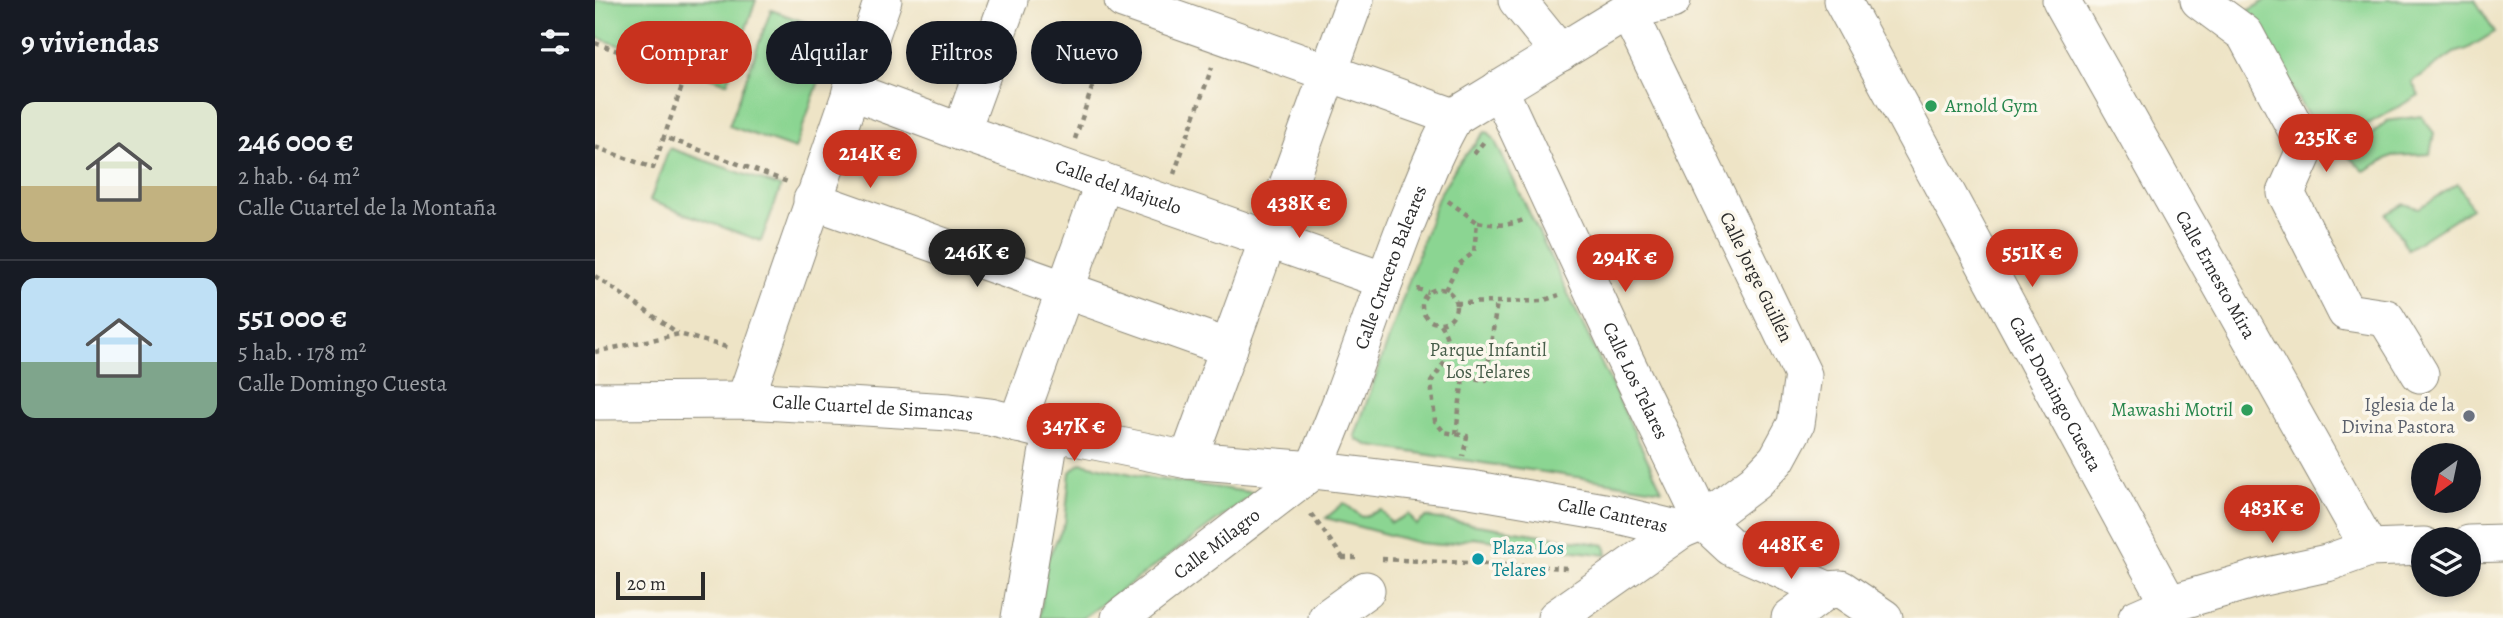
<!DOCTYPE html>
<html lang="es">
<head>
<meta charset="utf-8">
<style>
  body { margin:0; font-family:Alegreya,serif; background:#242831; color:#f1f3f6; height:100vh; display:flex; flex-direction:column; font-size:26px; white-space:nowrap }
  * { box-sizing:border-box; margin:0 }
  p { font-size:23px; color:#9ea1a6 }
  .icon { flex:none; width:38px; height:38px; fill:none; stroke:currentColor; stroke-width:2; stroke-linecap:round; stroke-linejoin:round }
  .map { position:relative; flex:1; overflow:hidden }
  .sheet { display:flex; flex-direction:column; background:#171b24; width:595px }
  .sheet>* { flex:none }
  .top-card { position:absolute; left:21px; top:21px; width:665px; height:63px; display:flex; gap:14px }
  .needle { width:46px; rotate:213deg }
  .fabs { position:absolute; left:1816px; top:443px; display:grid; gap:14px }
  .fabs a { display:grid; place-items:center; width:70px; height:70px; border-radius:50%; background:#171b24; box-shadow:0 4px 10px #0003; font-size:35px }
  .scale { position:absolute; left:21px; bottom:18px; width:89px; box-sizing:border-box; padding-left:7px; border:4px solid #2b2b2b; border-top:0; font-size:19px; line-height:24px; white-space:nowrap; color:#2b2b2b; -webkit-text-stroke:5px #fbf7ec; paint-order:stroke }
  .price { position:absolute; translate:-50% -60px; padding:0 16px; border-radius:24px; background:#c8321e; color:#fff; font-size:23px; line-height:46px; filter:drop-shadow(0 2px 4px #0008) }
  .price::after { content:''; position:absolute; left:50%; top:42px; width:21px; height:16px; margin-left:-10px; background:inherit; clip-path:polygon(0 0,100% 0,50% 100%) }
  .price.selected { background:#222; color:#fff }
  ul { padding:0; list-style:none }
  li { display:flex; align-items:center; gap:21px; height:175px; padding:0 21px }
  li+li { border-top:2px solid #363941 }
  li span { display:grid; place-items:center; flex:none; width:196px; height:140px; border-radius:14px; color:#555 }
  li>.icon { margin-inline-start:auto }
  span .icon { width:84px; height:84px; fill:#fffc; stroke-width:1 }
  li b { font-size:30px }
  h2 { display:flex; justify-content:space-between; align-items:center; height:84px; padding:0 21px; font-size:30px }
  .pill { padding:0 24px; border-radius:32px; background:#171b24; box-shadow:0 4px 10px #0003; font-size:24px; line-height:63px }
  .pill.selected { background:#c8321e; color:#fff }
  main { display:flex; flex:1; min-height:0 }
  .map>svg:first-child { display:block }
</style>
</head>
<body>
<main>
<section class="sheet">
<h2>9 viviendas<svg class="icon" aria-label="filters" viewBox="0 0 24 24"><path d="M4 7h16M4 17h16"/><circle cx="9" cy="7" r="2"/><circle cx="15" cy="17" r="2"/></svg></h2>
<ul>
<li><span style="background:linear-gradient(#dfe7d0 60%,#c2b280 0)"><svg class="icon" aria-label="home" viewBox="0 0 24 24"><path d="M3 11l9-7 9 7M6 9v11h12V9"/></svg></span><div><b>246 000 €</b><p>2 hab. · 64 m²</p><p>Calle Cuartel de la Montaña</p></div></li>
<li><span style="background:linear-gradient(#bfe0f5 60%,#7fa58c 0)"><svg class="icon" aria-label="home" viewBox="0 0 24 24"><path d="M3 11l9-7 9 7M6 9v11h12V9"/></svg></span><div><b>551 000 €</b><p>5 hab. · 178 m²</p><p>Calle Domingo Cuesta</p></div></li>
</ul>
</section>
<div class="map">
<svg width="1908" height="618" viewBox="0 0 1908 618">
  <rect width="100%" height="100%" fill="#fbf7ec"/>
  <filter id="ink" filterUnits="userSpaceOnUse"><feTurbulence type="fractalNoise" baseFrequency=".0143" numOctaves="2"/><feDisplacementMap in="SourceGraphic" scale="14" xChannelSelector="R" yChannelSelector="G"/><feConvolveMatrix kernelMatrix="1 2 1 2 8 2 1 2 1" color-interpolation-filters="sRGB"/></filter>
  <filter id="wash" filterUnits="userSpaceOnUse"><feTurbulence type="fractalNoise" baseFrequency=".00686" numOctaves="4" result="noise"/><feDisplacementMap in="SourceGraphic" scale="28" xChannelSelector="R" yChannelSelector="G"/><feGaussianBlur stdDeviation="1.57" result="paint"/><feColorMatrix in="noise" values="0 0 0 0 0 0 0 0 0 0 0 0 0 0 0 0 0 1.4 0 .05"/><feComposite in="paint" operator="in"/></filter>
  <g filter="url(#wash)">
    <rect width="100%" height="100%" fill="#eee4c6"/>
    <g fill="#8bd592" stroke="#5b805e" stroke-width="2">
      <path d="M0,0H161L132,83L0,37Z"/>
      <path d="M1672,0H1880L1900,32L1872,49L1859,53L1817,82L1824,95L1732,147L1650,12Z"/>
      <path d="M176,10L241,33L200,149L134,126Z"/>
      <path d="M1826,116L1839,133L1835,154L1797,156L1769,171L1748,151L1754,140L1776,135L1792,121Z"/>
      <path d="M890,132L894,133L899,139L1067,490L775,446L762,440L760,436L843,197L862,165Z"/>
      <path d="M74,148L186,187L166,241L55,201Z"/>
      <path d="M1863,184L1877,208L1813,249L1791,214L1809,204L1824,208Z"/>
      <path d="M486,463L555,478L660,493L488,618H445L452,560L470,523L475,472Z"/>
      <path d="M749,503L767,517L786,510L796,523L814,514L821,525L831,517L1010,545L1012,555L878,538L846,545L824,543L731,518Z"/>
    </g>
  </g>
  <g filter="url(#ink)">
    <g fill="none" stroke-linecap="round" stroke-linejoin="round">
      <g stroke="#8c8878" stroke-width="39">
        <g id="street">
          <path d="M528,0L859,117"/>
          <path d="M922,0L965,53"/>
          <path id="s1" d="M1247,0L1574,604"/>
          <path id="s2" d="M1466,0L1774,548"/>
          <path d="M1604,0L1650,34L1711,148L1691,193L1751,312L1791,318L1825,374"/>
          <path id="s3" d="M904,89L1029,358L1108,521L1136,547L1232,590L1246,589L1289,618"/>
          <path id="s4" d="M256,91L366,132L790,280"/>
          <path d="M366,132L414,0"/>
          <path d="M217,200L634,348"/>
          <path d="M150,400L288,0"/>
          <path id="s5" d="M0,401L150,400L355,412L395,417L456,432L593,460L718,470L875,489L1015,513L1086,530L1108,521L1160,482L1182,459L1201,424L1208,375L1033,11"/>
          <path d="M422,424L509,182"/>
          <path d="M593,460L760,0"/>
          <path id="s6" d="M718,470C754,390 779,306 811,224C826,188 839,151 859,117L1033,11L1077,0"/>
          <path d="M1874,544L1908,543"/>
          <path d="M425,618L456,432"/>
          <path id="s7" d="M525,618L718,470"/>
          <path d="M732,618L771,590"/>
          <path d="M961,618L1086,530"/>
          <path d="M1195,618L1232,590"/>
          <path d="M1542,618L1574,604L1664,578L1732,563L1774,548L1829,546"/>
        </g>
      </g>
      <g stroke="#8c8878" stroke-width="4.5" stroke-dasharray="5 5" stroke-linecap="butt">
        <path d="M0,43L91,75L69,137"/>
        <path d="M480,139L516,31"/>
        <path d="M0,147L58,168L69,137L193,182"/>
        <path d="M879,154L891,139"/>
        <path d="M579,174L617,67"/>
        <path d="M853,201L882,222"/>
        <path d="M0,276L83,333"/>
        <circle cx="844" cy="306" r="17"/>
        <path d="M822,289L833,292"/>
        <path d="M850,290L863,265L879,252L882,222C900,225 913,227 930,219"/>
        <path d="M861,303L947,301L964,295"/>
        <path d="M845,324C861,349 851,360 836,382L840,421L849,432L872,436L868,456"/>
        <path d="M0,352L84,334L135,348"/>
        <path d="M861,434L868,377L891,380L902,302"/>
        <path d="M716,514L748,558"/>
        <path d="M747,558H761"/>
        <path d="M787,559L974,568"/>
      </g>
      <use href="#street" stroke="#fff" stroke-width="37"/>
    </g>
  </g>
  <g fill="#2e9e5b" stroke="#fbf7ec" stroke-width="2.5">
    <circle cx="1336" cy="106" r="7"/>
    <circle cx="1652" cy="410" r="7"/>
  </g>
  <circle fill="#6b7280" stroke="#fbf7ec" stroke-width="2.5" cx="1874" cy="416" r="7"/>
  <circle fill="#0f9aa8" stroke="#fbf7ec" stroke-width="2.5" cx="883" cy="559" r="7"/>
  <g text-anchor="middle" dominant-baseline="central" stroke-width="7" stroke-linejoin="round" paint-order="stroke">
    <g font-size="19" fill="#27864d" stroke="#fbf7ec" text-anchor="start">
      <text x="1350" y="106">Arnold Gym</text>
      <text x="1638" y="410" text-anchor="end">Mawashi Motril</text>
    </g>
    <g font-size="19" fill="#2b2b2b" stroke="#fbf7ec">
      <text stroke="none"><textPath href="#s4" startOffset="284">Calle del Majuelo</textPath></text>
      <text stroke="none"><textPath href="#s6" startOffset="217">Calle Crucero Baleares</textPath></text>
      <text stroke="none"><textPath href="#s2" startOffset="315">Calle Ernesto Mira</textPath></text>
      <text transform="translate(1161 277) rotate(64)">Calle Jorge Guillén</text>
      <text stroke="none"><textPath href="#s3" startOffset="322">Calle Los Telares</textPath></text>
      <text stroke="none"><textPath href="#s1" startOffset="448">Calle Domingo Cuesta</textPath></text>
      <text stroke="none"><textPath href="#s5" startOffset="278">Calle Cuartel de Simancas</textPath></text>
      <text stroke="none"><textPath href="#s5" startOffset="1027">Calle Canteras</textPath></text>
      <text stroke="none"><textPath href="#s7" startOffset="122">Calle Milagro</textPath></text>
    </g>
    <g font-size="19" fill="#485e4a" stroke="#fbf7ec">
      <text x="893" y="350">Parque Infantil<tspan x="893" dy="22">Los Telares</tspan></text>
    </g>
    <g font-size="19" fill="#5b616d" stroke="#fbf7ec" text-anchor="end">
      <text x="1860" y="405">Iglesia de la<tspan x="1860" dy="22">Divina Pastora</tspan></text>
    </g>
    <g font-size="19" fill="#0d838f" stroke="#fbf7ec" text-anchor="start">
      <text x="897" y="548">Plaza Los<tspan x="897" dy="22">Telares</tspan></text>
    </g>
  </g>
</svg>
<div class="fabs">
<a><svg class="needle" viewBox="-14 -14 28 28"><path d="M0-13l5 13h-10z" fill="#e53935"/><path d="M0 13l5-13h-10z" fill="#9ea1a6"/></svg></a>
<a><svg class="icon" aria-label="layers" viewBox="0 0 24 24"><path d="M12 4l9 5-9 5-9-5zM3 14l9 5 9-5"/></svg></a>
</div>
<div class="scale">20 m</div>
<b class="price" style="left:1731px;top:174px">235K €</b>
<b class="price" style="left:275px;top:190px">214K €</b>
<b class="price" style="left:704px;top:240px">438K €</b>
<b class="price selected" style="left:382px;top:289px">246K €</b>
<b class="price" style="left:1437px;top:289px">551K €</b>
<b class="price" style="left:1030px;top:294px">294K €</b>
<b class="price" style="left:479px;top:463px">347K €</b>
<b class="price" style="left:1677px;top:545px">483K €</b>
<b class="price" style="left:1196px;top:581px">448K €</b>
<div class="top-card">
<a class="pill selected">Comprar</a>
<a class="pill">Alquilar</a>
<a class="pill">Filtros</a>
<a class="pill">Nuevo</a>
</div>
</div>
</main>
</body>
</html>
